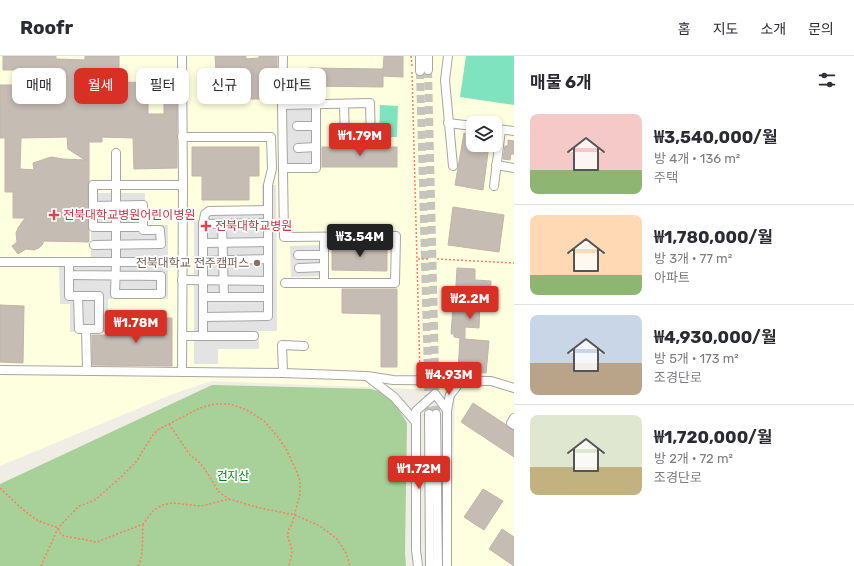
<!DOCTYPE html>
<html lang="ko">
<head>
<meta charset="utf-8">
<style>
  body { margin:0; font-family:Rubik,"Noto Sans KR",sans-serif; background:#f7f7f7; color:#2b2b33; height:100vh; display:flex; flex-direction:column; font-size:15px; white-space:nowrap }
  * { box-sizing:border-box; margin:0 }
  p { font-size:13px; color:#7c7c81 }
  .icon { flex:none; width:22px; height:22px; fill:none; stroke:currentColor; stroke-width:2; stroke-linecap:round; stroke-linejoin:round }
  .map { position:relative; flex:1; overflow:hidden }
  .panel { display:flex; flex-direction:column; background:#fff; width:340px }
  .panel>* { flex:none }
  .top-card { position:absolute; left:12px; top:12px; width:380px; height:36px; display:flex; gap:8px }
  .tools { position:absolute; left:466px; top:60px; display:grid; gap:8px }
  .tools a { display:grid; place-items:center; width:36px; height:36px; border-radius:8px; background:#fff; box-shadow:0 2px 6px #0003; font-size:20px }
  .price { position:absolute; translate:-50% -34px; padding:0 9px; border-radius:4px; background:#d93025; color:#fff; font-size:13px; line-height:26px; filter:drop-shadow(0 1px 2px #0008) }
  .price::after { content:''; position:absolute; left:50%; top:24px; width:12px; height:9px; margin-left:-6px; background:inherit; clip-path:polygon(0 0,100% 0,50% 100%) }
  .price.selected { background:#222; color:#fff }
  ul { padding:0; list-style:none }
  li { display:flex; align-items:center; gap:12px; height:100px; padding:0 16px }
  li+li { border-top:1px solid #e1e1e2 }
  li span { display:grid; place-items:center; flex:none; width:112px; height:80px; border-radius:8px; color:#555 }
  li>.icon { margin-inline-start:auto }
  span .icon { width:48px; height:48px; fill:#fffc; stroke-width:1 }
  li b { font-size:17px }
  h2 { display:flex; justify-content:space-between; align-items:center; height:48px; padding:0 16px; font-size:17px }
  .pill { padding:0 14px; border-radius:8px; background:#fff; box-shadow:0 2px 6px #0003; font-size:14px; line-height:36px }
  .pill.selected { background:#d93025; color:#fff }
  header { display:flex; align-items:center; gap:24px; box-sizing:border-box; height:56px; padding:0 20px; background:#fff; border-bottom:1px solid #e1e1e2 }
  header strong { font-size:19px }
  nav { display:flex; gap:22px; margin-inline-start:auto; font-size:14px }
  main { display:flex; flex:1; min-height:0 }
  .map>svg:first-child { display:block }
</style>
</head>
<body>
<header>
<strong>Roofr</strong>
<nav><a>홈</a><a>지도</a><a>소개</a><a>문의</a></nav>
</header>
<main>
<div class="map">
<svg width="514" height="510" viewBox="0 0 514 510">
  <rect width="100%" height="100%" fill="#f0ede5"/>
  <path fill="#feffdf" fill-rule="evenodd" d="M0,0H514V510H451L455,337L416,333L211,325L173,338L0,410ZM473,67H495V89H473Z"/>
  <path fill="#a7d198" d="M212,329L371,333L385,337L397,350L407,367L405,496L406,510H0V428Z"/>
  <g fill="#80e3c0">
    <path d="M466,0H514V49L460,41Z"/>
    <path d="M380,49L398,50L397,81H379Z"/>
  </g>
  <g fill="#e3e3e3">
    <path d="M287,53H311L312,109H287Z"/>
    <path d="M262,129H276L277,275H259V293H218V308H194V165L199,164L206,153L262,152Z"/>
    <path d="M91,137H145V169H168V243H108V276H70V248H60L59,211H91Z"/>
    <path d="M326,189V220L291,221L290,190Z"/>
  </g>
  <g fill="#c5bcb4" stroke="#c3b4a7" fill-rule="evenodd">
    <path d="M3,0H56V3L85,4V0H119V26L167,27V17H177V112L134,113L133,82L102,81V86H89V126L88,129L89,186L44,185L42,189L39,192L34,194L26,193L18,198L12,190L17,186L16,177L18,172L25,162H13V136H5V82H0V29H18V14H3ZM148,46H164V58H148ZM67,81L68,93L85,104L63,103L51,101L33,107L34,114L20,113L21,82Z"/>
    <path d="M215,0H246V3L259,2V0H277V19H273V36H267V43H235V37H203V20H209V15H216Z"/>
    <path d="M384,0H403V21L383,20V31L309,30V12L383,13Z"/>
    <path d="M464,77L473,79V89H489L483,134L455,129Z"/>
    <path d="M508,84L514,85V98H511L510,104L503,103L505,90H508Z"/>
    <path d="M192,91H259V120H249V144H202V120H192Z"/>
    <rect x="322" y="91" width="75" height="20"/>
    <path d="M453,151L504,159L499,196L448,189Z"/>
    <path d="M332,189H387V215L332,214Z"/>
    <path d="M457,212L475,213V224L491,225L490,245L480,244L479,272L465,271V283L489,285L486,317L458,315L460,282L454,281V278H451L453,251L455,246Z"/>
    <path d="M342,233H397V311H381V258L342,257Z"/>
    <path d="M0,249L24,250L23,307L0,306Z"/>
    <path d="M119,262H172V310L92,309V279H119Z"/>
    <path d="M473,347L514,374V401L461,366Z"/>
    <path d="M483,433L503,445L484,474L464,461Z"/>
    <path d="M502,473L514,481V510L489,493Z"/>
  </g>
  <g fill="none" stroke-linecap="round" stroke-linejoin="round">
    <g stroke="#c6c4bd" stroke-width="8" stroke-dasharray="8 4" stroke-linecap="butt">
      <path d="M428,14L436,358"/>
      <path d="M420,15L429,358"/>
    </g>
    <g stroke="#a6a6a6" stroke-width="10">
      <g id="minor">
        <path d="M182,0L183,129L182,316"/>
        <path d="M283,0L282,49L284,181L396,180L395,227H285"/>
        <path d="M420,0V15"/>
        <path d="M428,0V14"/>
        <path d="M448,0L445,24L453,110"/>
        <path d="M282,49L370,47L371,85L345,86L344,48"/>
        <path d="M448,67L473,70"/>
        <path d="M297,70H316"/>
        <path d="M497,73L514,75"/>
        <path d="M182,81H271L272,113L268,129V260L203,261"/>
        <path d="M298,92L316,91"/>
        <path d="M496,109L514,112"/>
        <path d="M284,112H316V49"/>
        <path d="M494,130L501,74"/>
        <path d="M93,150L143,149V171H93V129H183"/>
        <path d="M203,168L205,158L209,155L268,154"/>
        <path d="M222,168L224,241"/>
        <path d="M203,187L268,186"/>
        <path d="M94,189L161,188L160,174H143V171"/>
        <path d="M298,199H324"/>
        <path d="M203,205L268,203"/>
        <path d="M0,206H182"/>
        <path d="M69,206V219L161,220V238H115L116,205V97"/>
        <path d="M299,212L324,211"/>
        <path d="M69,219V240H99V273H79L78,240"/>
        <path d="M182,224L268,225"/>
        <path d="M324,227V181"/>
        <path d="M203,241H268"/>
        <path d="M86,273L87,314"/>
        <path d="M182,280H203"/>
        <path d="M254,280H203V168L268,167"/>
        <path d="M0,314L283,317L367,320L393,324L491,325L514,332"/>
        <path d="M283,317L282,289L304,290"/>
        <path d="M368,321L394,341L415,365"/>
        <path d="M435,338L447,354"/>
        <path d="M429,358L430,510"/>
        <path d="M436,358L438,510"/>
        <path d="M514,362L511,367L514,369"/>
        <path d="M418,510L416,494V355L435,338"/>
        <path d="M447,510V354L450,339L461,325"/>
      </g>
    </g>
    <g stroke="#ff7d67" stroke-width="1.5" stroke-dasharray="2 2" stroke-linecap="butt">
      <path d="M411,0L412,10"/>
      <path d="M412,16L420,318"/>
      <path d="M418,203H429"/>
      <path d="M437,203L514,207"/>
      <path d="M169,368L190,399L198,405L204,412L219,436L229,443"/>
      <path d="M0,432C12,443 23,455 37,464C43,467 51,469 58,472L60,477L64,480L97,486L143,468L153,455L162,449L173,447L201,450L229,443L260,452L295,459L320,470L337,483L346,497L350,510"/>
      <path d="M41,510L58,472L79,450L95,444L122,420L136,406L152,380L159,373L200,352L215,348H230L247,354L264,365L278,381L286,393L297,416L300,425V438L292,468L288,475V482L291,490L292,497L289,510"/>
      <path d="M138,510C144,499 142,481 143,468"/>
    </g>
    <use href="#minor" stroke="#fff" stroke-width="8"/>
  </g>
  <g fill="#e0444e" stroke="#fff" stroke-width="1.5">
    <path d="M52 153h4v4h4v4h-4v4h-4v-4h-4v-4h4z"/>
    <path d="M204 164h4v4h4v4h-4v4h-4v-4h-4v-4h4z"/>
  </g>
  <circle fill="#8d6e63" stroke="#fff" stroke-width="1.5" cx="257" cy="207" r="4"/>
  <g text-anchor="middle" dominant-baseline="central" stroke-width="3.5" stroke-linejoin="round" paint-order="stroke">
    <g font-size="12" fill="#be3a42" stroke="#fff" text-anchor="start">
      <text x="63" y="159">전북대학교병원어린이병원</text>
      <text x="215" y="170">전북대학교병원</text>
    </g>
    <g font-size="12" fill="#785e54" stroke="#fff" text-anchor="end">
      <text x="249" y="207">전북대학교 전주캠퍼스</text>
    </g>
    <g font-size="12" fill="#078416" stroke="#fff">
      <text x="233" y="420">건지산</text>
    </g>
  </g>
</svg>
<div class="tools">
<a><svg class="icon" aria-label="layers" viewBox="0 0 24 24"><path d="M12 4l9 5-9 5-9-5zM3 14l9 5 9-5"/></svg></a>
</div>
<b class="price" style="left:360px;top:101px">₩1.79M</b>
<b class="price selected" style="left:360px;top:202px">₩3.54M</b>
<b class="price" style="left:470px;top:264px">₩2.2M</b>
<b class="price" style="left:136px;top:288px">₩1.78M</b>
<b class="price" style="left:449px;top:340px">₩4.93M</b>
<b class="price" style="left:419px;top:434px">₩1.72M</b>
<div class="top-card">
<a class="pill">매매</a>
<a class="pill selected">월세</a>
<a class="pill">필터</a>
<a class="pill">신규</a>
<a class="pill">아파트</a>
</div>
</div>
<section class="panel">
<h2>매물 6개<svg class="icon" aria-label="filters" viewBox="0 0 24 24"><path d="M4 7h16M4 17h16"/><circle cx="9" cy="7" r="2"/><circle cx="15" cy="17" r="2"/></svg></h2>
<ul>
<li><span style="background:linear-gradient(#f6c9c9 70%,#8fb573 0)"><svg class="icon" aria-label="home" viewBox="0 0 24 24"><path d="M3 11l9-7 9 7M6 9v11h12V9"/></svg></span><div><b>₩3,540,000/월</b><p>방 4개 · 136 m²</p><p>주택</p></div></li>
<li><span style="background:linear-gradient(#ffd9b3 75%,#8fb573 0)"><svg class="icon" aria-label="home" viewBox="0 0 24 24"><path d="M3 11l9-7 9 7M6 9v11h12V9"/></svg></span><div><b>₩1,780,000/월</b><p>방 3개 · 77 m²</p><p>아파트</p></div></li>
<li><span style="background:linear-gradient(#c9d6e8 60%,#b9a48a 0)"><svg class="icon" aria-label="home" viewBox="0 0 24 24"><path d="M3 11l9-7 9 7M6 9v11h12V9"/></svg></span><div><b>₩4,930,000/월</b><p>방 5개 · 173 m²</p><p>조경단로</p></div></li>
<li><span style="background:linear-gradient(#dfe7d0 65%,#c2b280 0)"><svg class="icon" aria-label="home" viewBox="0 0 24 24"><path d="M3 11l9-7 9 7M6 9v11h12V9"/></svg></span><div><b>₩1,720,000/월</b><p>방 2개 · 72 m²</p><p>조경단로</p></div></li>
</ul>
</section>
</main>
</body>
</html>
